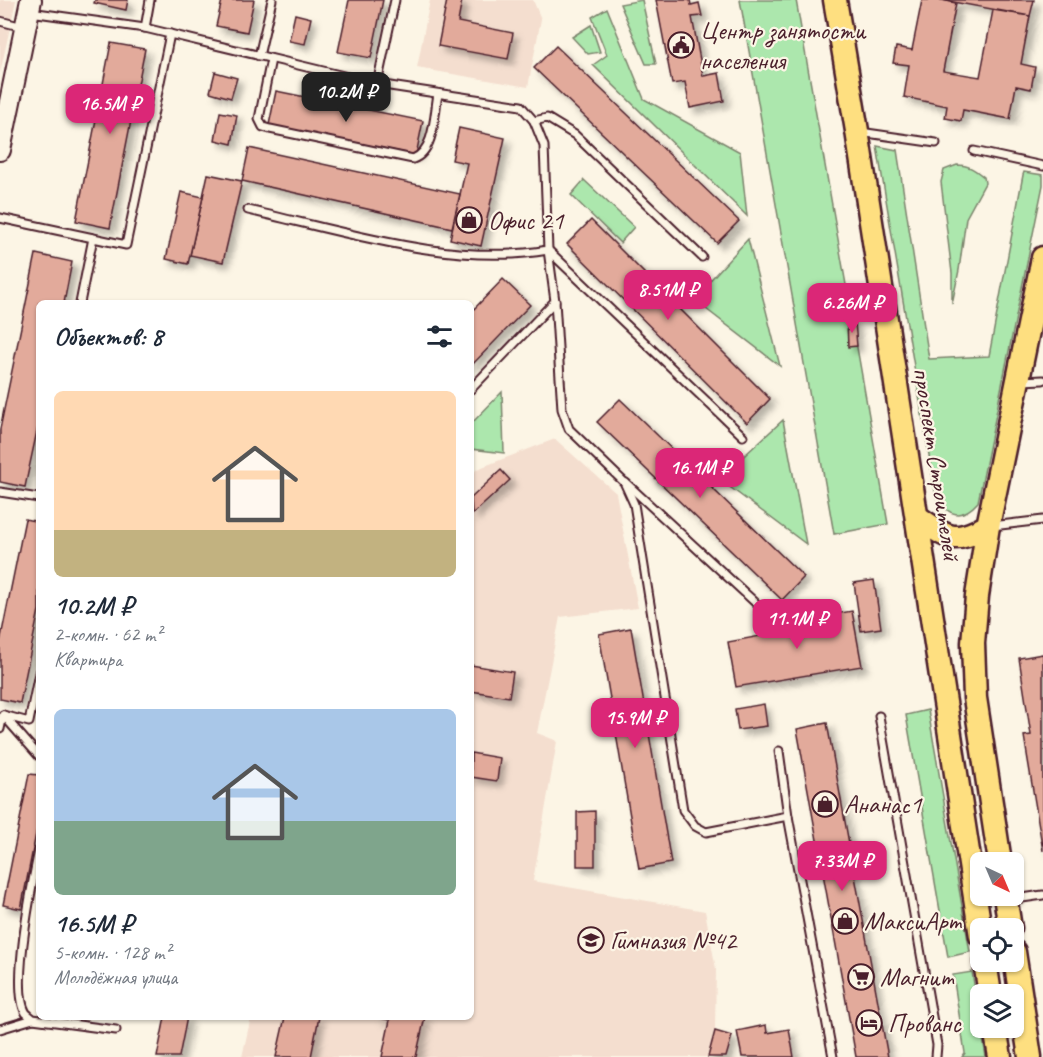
<!DOCTYPE html>
<html lang="ru">
<head>
<meta charset="utf-8">
<style>
  body { margin:0; font-family:Caveat,sans-serif; background:#f2f2f3; color:#1f2937; height:100vh; display:flex; flex-direction:column; font-size:22px; white-space:nowrap }
  * { box-sizing:border-box; margin:0 }
  p { font-size:20px; color:#747a83 }
  .icon { flex:none; width:33px; height:33px; fill:none; stroke:currentColor; stroke-width:2; stroke-linecap:round; stroke-linejoin:round }
  .map { position:relative; flex:1; overflow:hidden }
  .details { position:absolute; left:36px; top:300px; width:438px; height:720px; display:flex; flex-direction:column; background:#fff; border-radius:9px; box-shadow:0 2px 4px #0004 }
  .details>* { flex:none }
  .needle { width:39px; rotate:136deg }
  .buttons { position:absolute; left:970px; top:852px; display:grid; gap:12px }
  .buttons a { display:grid; place-items:center; width:54px; height:54px; border-radius:9px; background:#fff; box-shadow:0 2px 4px #0004; font-size:30px }
  .price { position:absolute; translate:-50% -51px; padding:0 14px; border-radius:12px; background:#db2777; color:#fff; font-size:20px; line-height:39px; filter:drop-shadow(0 2px 3px #0008) }
  .price::after { content:''; position:absolute; left:50%; top:36px; width:18px; height:14px; margin-left:-9px; background:inherit; clip-path:polygon(0 0,100% 0,50% 100%) }
  .price.current { background:#222; color:#fff }
  ul { padding:0; list-style:none }
  li { display:grid; align-content:center; gap:12px; height:318px; padding:0 18px }
  li span { display:grid; place-items:center; height:186px; border-radius:9px; color:#555 }
  li>.icon { margin-inline-start:auto }
  span .icon { width:108px; height:108px; fill:#fffc; stroke-width:1 }
  li b { font-size:26px }
  h2 { display:flex; justify-content:space-between; align-items:center; height:72px; padding:0 18px; font-size:26px }
  .map>svg:first-child { display:block }
</style>
</head>
<body>
<div class="map">
<svg width="1043" height="1057" viewBox="0 0 1043 1057">
  <defs>
    <filter id="shadow"><feDropShadow dx="5.5" dy="5.5" stdDeviation="3" flood-color="#0004"/></filter>
  </defs>
  <rect width="100%" height="100%" fill="#fcf5e5"/>
  <filter id="ink" filterUnits="userSpaceOnUse"><feTurbulence type="fractalNoise" baseFrequency=".0167" numOctaves="2"/><feDisplacementMap in="SourceGraphic" scale="12" xChannelSelector="R" yChannelSelector="G"/><feConvolveMatrix kernelMatrix="1 2 1 2 8 2 1 2 1" color-interpolation-filters="sRGB"/></filter>
  <g filter="url(#ink)">
    <g fill="#f4decf">
      <path d="M0,0H16L0,73Z"/>
      <path d="M430,0H533L541,19L528,87L417,68Z"/>
      <path d="M555,439L616,493L638,608L560,617L537,733L557,741L533,881L705,911L716,969L715,1031L708,1057H242L251,1017H471V476L477,469Z"/>
    </g>
    <g fill="#ace7ad" stroke="#7b836c" stroke-width="1.5">
      <path d="M642,0L656,64H646L620,4Z"/>
      <path d="M740,0H796L888,524L834,534Z"/>
      <path d="M607,8L644,99L740,152L747,216L593,65L607,55L592,17Z"/>
      <path d="M591,25L600,52L588,54L572,37Z"/>
      <path d="M877,146L897,150L929,359L989,356L1023,175L1024,172L1043,175V185L978,502C962,520 948,517 936,497Z"/>
      <path d="M957,165C969,165 975,170 984,177L985,183L966,218L959,270L952,304V273L941,182L944,170Z"/>
      <path d="M584,180L634,227L620,243L571,195Z"/>
      <path d="M748,239L780,366L693,299Z"/>
      <path d="M502,392L504,453L471,449V424Z"/>
      <path d="M783,420L806,544L719,479Z"/>
      <path d="M928,710L970,952L948,957L906,715Z"/>
      <path d="M972,972L986,1057H962L965,1053L953,975Z"/>
    </g>
    <g fill="#e2aa9b" stroke="#4a1f2b" stroke-width="1.5" filter="url(#shadow)">
      <path d="M95,0H128L126,10L94,3Z"/>
      <path d="M222,0H254L247,32L216,26Z"/>
      <path d="M349,0H383L371,58L338,52Z"/>
      <path d="M447,0H462L458,22L513,33L508,59L438,46Z"/>
      <path d="M656,0H690L691,5L699,3L702,16L692,17L703,76L719,73L724,101L690,108L685,82L672,84Z"/>
      <path d="M922,0H942L956,3L943,71L980,77L993,10L1030,16L1021,64L1035,67L1031,89L1016,86L1010,119L963,110L961,121L945,118L947,106L904,97L909,65L893,63L896,47L912,50Z"/>
      <path d="M942,0H1034L1030,16Z"/>
      <path d="M295,14L311,18L305,44L289,41Z"/>
      <path d="M111,43L145,49L110,228L76,221Z"/>
      <path d="M556,46L739,221L717,243L534,68Z"/>
      <path d="M215,72L237,78L231,98L210,92Z"/>
      <path d="M276,91L423,121L416,155L269,125Z"/>
      <path d="M220,112L237,115L232,144L215,140Z"/>
      <path d="M459,128L505,138L481,246L450,239L467,163L452,160Z"/>
      <path d="M249,148L460,194L452,228L242,181L223,262L190,255L208,174L242,181Z"/>
      <path d="M181,192L203,197L188,264L166,259Z"/>
      <path d="M591,220L770,399L747,423L567,244Z"/>
      <path d="M36,254L72,262L64,303H39V422L25,487L0,482V429Z"/>
      <path d="M503,279L530,305L471,366V312Z"/>
      <path d="M855,321L857,346L848,347L847,322Z"/>
      <path d="M620,399L804,577L782,600L597,422Z"/>
      <path d="M501,470L510,480L472,515L471,498Z"/>
      <path d="M25,519L39,522V610L20,703L0,699V642Z"/>
      <path d="M874,580L881,628L861,631L854,583Z"/>
      <path d="M852,611L862,666L736,687L728,642L766,635L765,626Z"/>
      <path d="M631,628L671,863L639,869L599,634Z"/>
      <path d="M1043,654V851L1024,736L1031,735L1019,658Z"/>
      <path d="M471,665L513,672L509,697L471,691Z"/>
      <path d="M764,704L767,726L738,730L735,709Z"/>
      <path d="M827,723L888,1057H856L797,729Z"/>
      <path d="M471,753L500,758L497,781L471,777Z"/>
      <path d="M29,774L39,775V819L21,909L3,905Z"/>
      <path d="M595,811V866H577V812Z"/>
      <path d="M165,1017H187L179,1057H157Z"/>
      <path d="M285,1017H319L311,1057H276Z"/>
      <path d="M375,1017H425L416,1057H382L390,1020Z"/>
      <path d="M766,1025L767,1033L789,1029L794,1057H742L737,1031Z"/>
      <path d="M715,1031L732,1036L726,1057H708Z"/>
    </g>
    <g fill="none" stroke-linecap="round" stroke-linejoin="round">
      <g stroke="#4a1f2b" stroke-width="11">
        <g id="lane">
          <path d="M30,12L145,28L377,84L521,106L534,121L544,146L548,250L555,301L562,409L569,429L624,482L634,504L683,810L695,826L706,832L788,816"/>
          <path d="M0,21L23,27"/>
          <path d="M145,28L150,0"/>
          <path d="M259,56L272,0"/>
          <path d="M271,59L259,119L263,127L270,129L413,159C435,151 434,115 438,94"/>
          <path d="M377,84L395,0"/>
          <path d="M534,121L547,118L575,135L702,257"/>
          <path d="M860,132L936,143"/>
          <path d="M974,151L1043,166"/>
          <path d="M248,210C343,231 451,267 548,250L743,436"/>
          <path d="M0,218L126,245L170,34"/>
          <path d="M80,303L93,238"/>
          <path d="M1021,381L1043,380"/>
          <path d="M471,389L555,301"/>
          <path d="M626,483L759,606"/>
          <path d="M0,492L39,498"/>
          <path d="M992,526L1043,520"/>
          <path d="M3,715L39,756"/>
          <path d="M879,716L937,1045L936,1057"/>
          <path d="M0,729L3,715L29,722L39,673"/>
          <path d="M779,751L788,816L833,1057"/>
          <path d="M39,850C33,880 10,988 26,1013C27,1014 32,1018 33,1019L116,1030"/>
          <path d="M1008,900L1043,895"/>
          <path d="M0,1029L33,1019"/>
        </g>
      </g>
      <g stroke="#4a1f2b" stroke-width="24">
        <path id="secondary" d="M0,150L31,0"/>
      </g>
      <g stroke="#4a1f2b" stroke-width="27">
        <g id="primary">
          <path d="M835,0L857,131L981,936"/>
          <path d="M917,517C949,538 951,545 988,526"/>
          <path d="M1000,862L975,698L973,643L977,596L988,526L1043,258"/>
          <path d="M1005,896L1010,928"/>
          <path d="M1014,952L1030,1057"/>
          <path d="M985,962L990,994"/>
          <path d="M995,1028L1000,1057"/>
        </g>
      </g>
      <use href="#lane" stroke="#fcf5e5" stroke-width="7"/>
      <use href="#secondary" stroke="#fcf5e5" stroke-width="20"/>
      <use href="#primary" stroke="#fedf80" stroke-width="22"/>
    </g>
  </g>
  <defs>
    <g id="civic-ring" transform="scale(1.35)"><circle r="9.5" fill="#fcf5e5" stroke="#4a1f2b" stroke-width="1.5"/><path d="M-.6-6.5H3V-4.5H.6V-3L4-1V1h2V6H-6V1h2V-1L-.6-3ZM-1.2 2.5V6h2.4V2.5Z" fill="#4a1f2b"/></g>
    <g id="shop-ring" transform="scale(1.35)"><circle r="9.5" fill="#fcf5e5" stroke="#4a1f2b" stroke-width="1.5"/><path d="M-5-2.5h2.3a2.7 3.5 0 0 1 5.4 0H5L5.5 6h-11ZM-1.5-2.5h3a1.5 2.3 0 0 0-3 0Z" fill="#4a1f2b"/></g>
    <g id="school-ring" transform="scale(1.35)"><circle r="9.5" fill="#fcf5e5" stroke="#4a1f2b" stroke-width="1.5"/><path d="M0-5L7-2L0 1L-7-2ZM-4 1L0 2.5L4 1V4Q0 6-4 4Z" fill="#4a1f2b"/></g>
    <g id="supermarket-ring" transform="scale(1.35)"><circle r="9.5" fill="#fcf5e5" stroke="#4a1f2b" stroke-width="1.5"/><path d="M-6-5.5h2.5l.6 2H6L4.5 2H-2.5L-4.4-4H-6ZM-1.5 3.2a1.3 1.3 0 1 0 .1 0ZM3 3.2a1.3 1.3 0 1 0 .1 0Z" fill="#4a1f2b"/></g>
    <g id="hotel-ring" transform="scale(1.35)"><circle r="9.5" fill="#fcf5e5" stroke="#4a1f2b" stroke-width="1.5"/><path d="M-6-4.5h1.5V1H6V5H4.5V3h-9V5H-6ZM-4 0a1.8 1.8 0 1 1 3.6 0ZM.5 0V-2.5h3Q6-2.5 6 0Z" fill="#4a1f2b"/></g>
  </defs>
  <g fill-rule="evenodd">
    <use href="#civic-ring" x="681" y="45"/>
    <use href="#shop-ring" x="469" y="220"/>
    <use href="#shop-ring" x="825" y="804"/>
    <use href="#shop-ring" x="845" y="921"/>
    <use href="#school-ring" x="591" y="940"/>
    <use href="#supermarket-ring" x="861" y="977"/>
    <use href="#hotel-ring" x="869" y="1023"/>
  </g>
  <g text-anchor="middle" dominant-baseline="central" stroke-width="4.5" stroke-linejoin="round" paint-order="stroke">
    <g font-size="26" fill="#4a1f2b" stroke="#fcf5e5" text-anchor="start">
      <text x="700" y="30">Центр занятости<tspan x="700" dy="30">населения</tspan></text>
      <text x="488" y="220">Офис 21</text>
      <text x="844" y="804">Ананас1</text>
      <text x="864" y="921">МаксиАрт</text>
      <text x="610" y="940">Гимназия №42</text>
      <text x="880" y="977">Магнит</text>
      <text x="888" y="1023">Прованс</text>
    </g>
    <g font-size="26" fill="#4a1f2b" stroke="#fcf5e5">
      <text transform="translate(937 464) rotate(81)">проспект Строителей</text>
    </g>
  </g>
</svg>
<div class="buttons">
<a><svg class="needle" viewBox="-14 -14 28 28"><path d="M0-13l5 13h-10z" fill="#e53935"/><path d="M0 13l5-13h-10z" fill="#747a83"/></svg></a>
<a><svg class="icon" aria-label="locate" viewBox="0 0 24 24"><circle cx="12" cy="12" r="6"/><path d="M12 2v4M12 18v4M2 12h4M18 12h4"/></svg></a>
<a><svg class="icon" aria-label="layers" viewBox="0 0 24 24"><path d="M12 4l9 5-9 5-9-5zM3 14l9 5 9-5"/></svg></a>
</div>
<b class="price current" style="left:346px;top:123px">10.2M ₽</b>
<b class="price" style="left:110px;top:135px">16.5M ₽</b>
<b class="price" style="left:668px;top:321px">8.51M ₽</b>
<b class="price" style="left:852px;top:334px">6.26M ₽</b>
<b class="price" style="left:700px;top:499px">16.1M ₽</b>
<b class="price" style="left:797px;top:650px">11.1M ₽</b>
<b class="price" style="left:635px;top:749px">15.9M ₽</b>
<b class="price" style="left:842px;top:892px">7.33M ₽</b>
<section class="details">
<h2>Объектов: 8<svg class="icon" aria-label="filters" viewBox="0 0 24 24"><path d="M4 7h16M4 17h16"/><circle cx="9" cy="7" r="2"/><circle cx="15" cy="17" r="2"/></svg></h2>
<ul>
<li><span style="background:linear-gradient(#ffd9b3 75%,#c2b280 0)"><svg class="icon" aria-label="home" viewBox="0 0 24 24"><path d="M3 11l9-7 9 7M6 9v11h12V9"/></svg></span><div><b>10.2M ₽</b><p>2-комн. · 62 m²</p><p>Квартира</p></div></li>
<li><span style="background:linear-gradient(#a9c7e8 60%,#7fa58c 0)"><svg class="icon" aria-label="home" viewBox="0 0 24 24"><path d="M3 11l9-7 9 7M6 9v11h12V9"/></svg></span><div><b>16.5M ₽</b><p>5-комн. · 128 m²</p><p>Молодёжная улица</p></div></li>
</ul>
</section>
</div>
</body>
</html>
